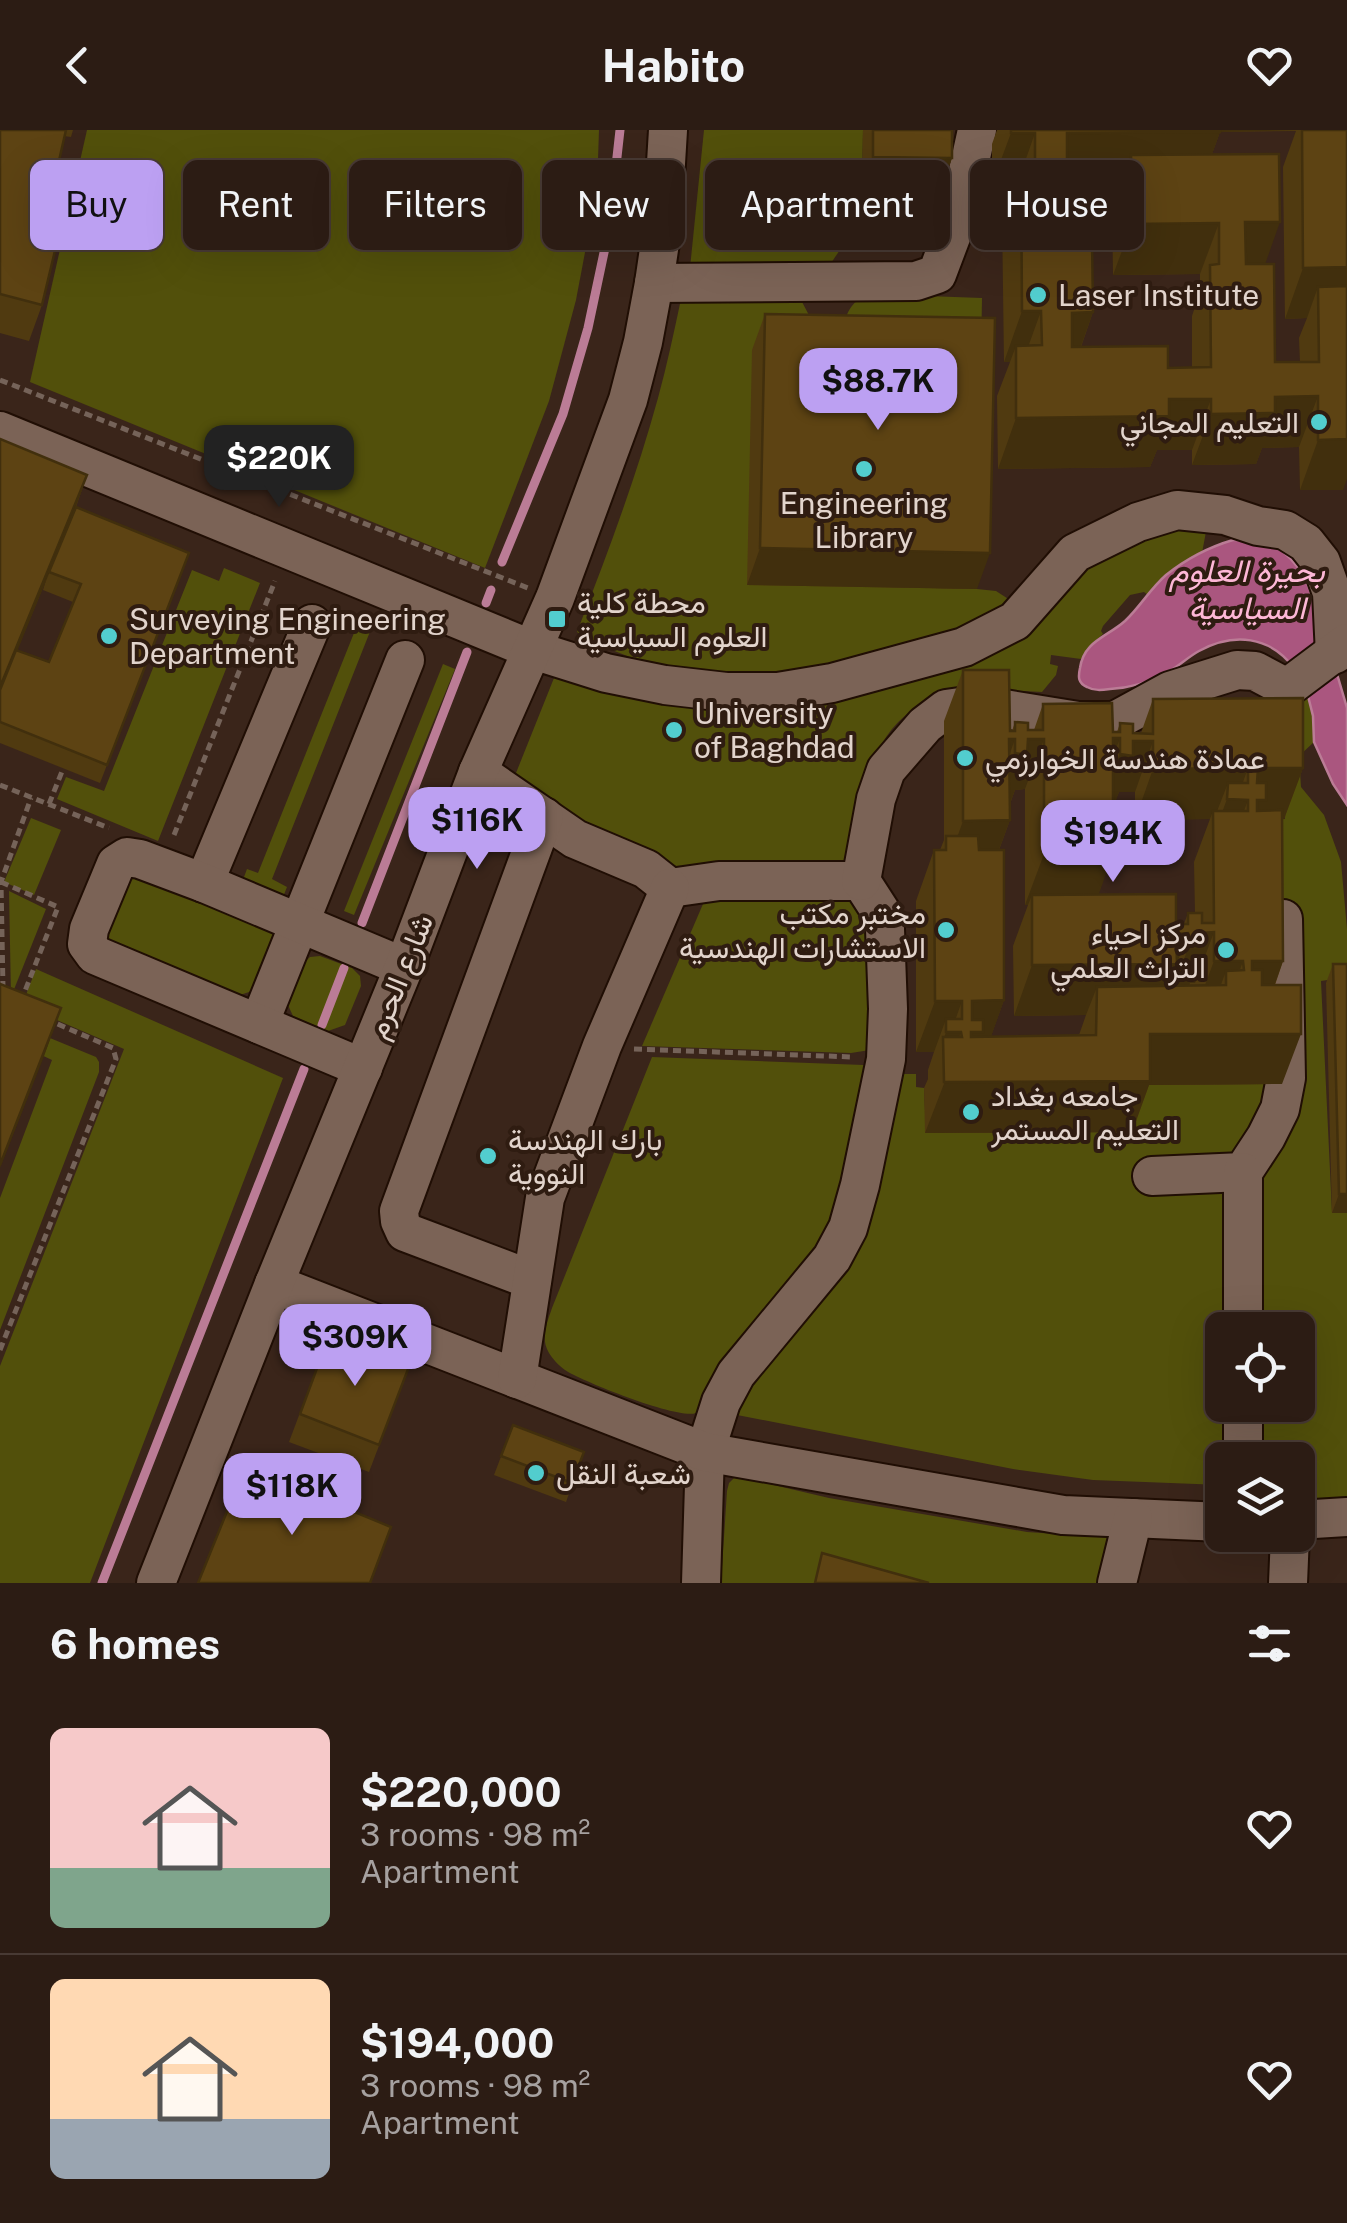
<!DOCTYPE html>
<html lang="en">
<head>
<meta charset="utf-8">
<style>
  body { margin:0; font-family:"Public Sans",Vazirmatn,sans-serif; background:#34251d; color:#f1f3f6; height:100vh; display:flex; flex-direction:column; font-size:38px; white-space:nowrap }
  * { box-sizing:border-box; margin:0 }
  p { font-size:32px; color:#a6a1a0 }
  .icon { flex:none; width:55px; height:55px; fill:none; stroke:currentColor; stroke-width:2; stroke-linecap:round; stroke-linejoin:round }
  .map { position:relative; height:1453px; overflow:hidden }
  .panel { display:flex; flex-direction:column; background:#2c1c14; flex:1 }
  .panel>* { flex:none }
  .guide { position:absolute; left:30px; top:30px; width:1288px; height:90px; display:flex; gap:20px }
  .controls { position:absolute; left:1205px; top:1182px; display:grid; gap:20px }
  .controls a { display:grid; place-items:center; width:110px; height:110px; border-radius:15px; background:#2c1c14; box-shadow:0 10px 40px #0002,0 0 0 2px #483a34; font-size:50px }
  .price { position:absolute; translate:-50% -85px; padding:0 22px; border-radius:20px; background:#bca0f2; color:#111; font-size:32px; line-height:65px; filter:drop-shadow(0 2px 5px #0008) }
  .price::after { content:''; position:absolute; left:50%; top:60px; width:30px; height:22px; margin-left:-15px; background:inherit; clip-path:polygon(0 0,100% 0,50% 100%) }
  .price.active { background:#222; color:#fff }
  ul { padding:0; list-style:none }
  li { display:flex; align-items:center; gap:30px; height:250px; padding:0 50px }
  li+li { border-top:2px solid #483a34 }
  li span { display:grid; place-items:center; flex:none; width:280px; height:200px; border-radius:15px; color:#555 }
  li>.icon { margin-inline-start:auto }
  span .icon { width:120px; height:120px; fill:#fffc; stroke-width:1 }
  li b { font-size:42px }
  h2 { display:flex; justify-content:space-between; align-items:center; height:120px; padding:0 50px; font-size:42px }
  .chip { padding:0 35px; border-radius:15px; background:#2c1c14; box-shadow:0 10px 40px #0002,0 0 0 2px #483a34; font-size:35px; line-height:90px }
  .chip.active { background:#bca0f2; color:#111 }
  header { display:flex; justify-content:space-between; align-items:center; height:130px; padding:0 50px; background:#2c1c14; font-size:45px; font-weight:700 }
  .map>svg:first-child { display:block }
</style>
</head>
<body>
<header><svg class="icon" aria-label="back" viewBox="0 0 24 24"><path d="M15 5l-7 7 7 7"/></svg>Habito<svg class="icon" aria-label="heart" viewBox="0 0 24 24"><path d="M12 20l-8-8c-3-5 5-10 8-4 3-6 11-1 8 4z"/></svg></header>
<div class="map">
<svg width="1347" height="1453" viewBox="0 0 1347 1453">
  <rect width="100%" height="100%" fill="#3a251a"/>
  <g fill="#52500b">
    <path d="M87,0H599L597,59L576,170L549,271L485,438L30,252Z"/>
    <path d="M704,0H863L862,55L842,117L829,136L690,138Z"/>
    <path d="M872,164L982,168L981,224L844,195C847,179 855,168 872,164Z"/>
    <path d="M681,169L801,170L811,189L747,454L977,459L996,461L1013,472L962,507L773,548L663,540L594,513L577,502C607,425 636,348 658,268C667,235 674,202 681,169Z"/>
    <path d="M1208,391L1202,423L1166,445L1148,465L1144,462L1130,465L1103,496L1101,501L1103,504L1089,517L1081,529L1051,525L1050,534L1058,536L1056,545L1042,562L1023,561L1021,571C999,570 965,564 944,566C937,567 929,571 922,575C866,602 858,683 845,738L707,749L524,672L512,653L554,548C576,547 597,558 617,564C644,571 671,575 698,577L1048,480L1089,437L1144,397Z"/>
    <path d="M224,438L260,453L158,711L57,669L66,647L104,661L192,440L219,451Z"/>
    <path d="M362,483L375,489L272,749L287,757L281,772L241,755L247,739L258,743Z"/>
    <path d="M443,534L455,539L354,785L344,781Z"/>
    <path d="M1229,546L1287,564L1308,566L1313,586L1314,612L1299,626L1301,657L1324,685L1341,732L1347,799V847L1321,851L1332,1083H1347V1371L1298,1374V1330H1258V1275H1298V1200H1257L1256,1054L1270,1037L1271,690L1285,689L1287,616L1265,575L1263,560L1219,556V574L1165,569Z"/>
    <path d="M31,688L61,700L34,765L4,752Z"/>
    <path d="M134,744L268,799L273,804L274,814L257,856L249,862L240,865L109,811L104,804L120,750Z"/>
    <path d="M709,760L846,764L866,781L875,807L870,920L851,923L642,916Z"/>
    <path d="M9,761L46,779L11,867Z"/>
    <path d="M320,826L352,838L360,846L361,856L345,895L328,901L293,886L287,873L298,838L310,827Z"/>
    <path d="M36,839L283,948L90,1453H0V1236L124,919L22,875Z"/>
    <path d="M16,894L96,927L99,932V942L0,1200V1068L52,930L9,910Z"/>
    <path d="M652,927L864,935L870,940L837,1088L707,1274C705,1276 699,1282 696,1283C679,1290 581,1251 565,1240C559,1236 552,1228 549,1223C540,1208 547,1193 552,1178Z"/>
    <path d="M891,944H916V957L924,958L926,1003L1131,1002L1132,955L1275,954L1230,1200H1222V1275H1228L1226,1330H1222V1355L1093,1350L1013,1339L732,1284L741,1249L820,1157Z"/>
    <path d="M734,1348H744L829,1368L1027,1402L1116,1408L1105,1453H721L727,1361L729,1353Z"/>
  </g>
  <g fill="#aa567f" stroke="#bb7c96" stroke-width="2.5">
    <path d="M1233,410C1241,410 1249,409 1257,410C1283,413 1303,440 1311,463C1316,480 1316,501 1318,519L1294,538C1270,506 1234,502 1199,521C1188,527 1179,536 1168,542C1150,552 1130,558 1110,559C1102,560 1094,561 1087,557C1078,553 1078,547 1080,538C1084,511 1107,507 1125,491C1140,477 1150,459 1166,445C1185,430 1209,417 1233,410Z"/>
    <path d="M1337,544L1347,578V675L1333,654L1314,612L1313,586L1308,566L1312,558Z"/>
  </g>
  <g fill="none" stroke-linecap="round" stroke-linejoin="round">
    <g stroke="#bb7c96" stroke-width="9">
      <path d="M502,432L563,284L588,198L609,99L620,0"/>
      <path d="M486,473L491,460"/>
      <path d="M362,793L467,522"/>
      <path d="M322,895L344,838"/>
      <path d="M102,1453L304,939"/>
    </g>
    <g stroke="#200e04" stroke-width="42">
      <g id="minor">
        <path d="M654,153L916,151L937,144L957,91L977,0"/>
        <path d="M0,301L533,520L606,543L665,555L726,562H778L832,553L964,517L1015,491L1075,423L1138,392L1177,380L1225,385L1258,396L1285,400L1306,413L1321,432L1332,463L1335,524"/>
        <path d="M478,642L575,709L646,739L670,758L719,751H861L881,782L885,799L888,879L886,929L860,1055L848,1098L832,1128L736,1244L721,1272L705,1322L701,1453"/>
        <path d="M861,751L876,669L886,640L925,595L946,579L967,576L992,577L1078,591H1115L1170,561L1237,540L1255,541L1287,558L1347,513"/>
        <path d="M204,753L312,494"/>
        <path d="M259,894L405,530"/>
        <path d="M363,938L95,825L87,814L89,799L116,734L127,727L140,729L204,753L404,837"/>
        <path d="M1152,1046L1243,1042L1266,1007L1280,979L1286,948L1283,789"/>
        <path d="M532,1150L405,1102L400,1091L399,1081L544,687"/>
        <path d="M274,1154L705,1322L1063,1385L1222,1392"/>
        <path d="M1243,1200V1042"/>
        <path d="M517,1249L545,1068L602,916L670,758"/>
        <path d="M1243,1330V1275"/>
        <path d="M1298,1390L1347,1387"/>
        <path d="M156,1453L274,1154L404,837L478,642L555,468L628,270L643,212L654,153L662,99L668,0"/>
        <path d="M1117,1453L1133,1388"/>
        <path d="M1288,1453L1290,1405"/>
      </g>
    </g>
    <g stroke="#756359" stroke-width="5" stroke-dasharray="8 5" stroke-linecap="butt">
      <path d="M0,250L528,458"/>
      <path d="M0,655L109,698"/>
      <path d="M49,674L63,639"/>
      <path d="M174,705L275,451"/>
      <path d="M1,752L58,777L23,866"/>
      <path d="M3,859L1,752L31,668"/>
      <path d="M634,919L853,927"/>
      <path d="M0,1220L116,929L113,918L53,892"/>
    </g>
    <use href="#minor" stroke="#7b6356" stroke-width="38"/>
  </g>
  <g fill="#503a10" fill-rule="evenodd">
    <path d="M0,0H73L71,7L64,6L43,101L42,175L29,211L0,203Z"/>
    <path d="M863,0H952V28L942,56L862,55Z"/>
    <path d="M997,0H1347L1343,360H1300L1299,317L1262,318L1256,334L1192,335V320H1157L1150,337L998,339L997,266L1010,232H1004L1002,84L1013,54H992V14ZM1296,1L1283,37L1285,189L1307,188L1299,208L1300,232H1275L1265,134L1212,24L1220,2ZM1121,53L1112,76L1113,145L1200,144V162L1192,186V238H1168L1081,217L1093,182L1092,54Z"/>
    <path d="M765,184L977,459L747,455L752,220Z"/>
    <path d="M0,309L87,345L76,377L189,423L100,653L0,613ZM46,450L43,460L73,472L49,532L17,520Z"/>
    <path d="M963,540L1010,601H1012L1015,592L1028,600H1034L1043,574L1113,602H1117L1120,593L1133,603H1141L1153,569L1303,638L1284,689H1283V831L1275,855L1282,954L1149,955L1132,1002L925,1003L924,958L928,949V940L934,922H916V771L934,720H940L944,710V591ZM1025,659V775H1028L1013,816L1014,886L1086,885L1079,905L991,906L1004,870L999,720L1010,690V674L1015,660ZM1119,662H1135V690L1210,689L1194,732L1195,783H1188L1184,794H1176L1098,764L1113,676Z"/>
    <path d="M1333,834L1347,1083H1332L1326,853Z"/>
    <path d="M330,1203L410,1234L369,1342L289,1312Z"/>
    <path d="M513,1295L584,1322L566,1372L494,1345Z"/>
  </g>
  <g fill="#412f0d">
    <path d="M1189,0H1297L1220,2L1202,52L1131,25L1121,53L1049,54L1067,3Z"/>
    <path d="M1011,3H1035L1021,43V33L1013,54H992Z"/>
    <path d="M873,27L952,28L942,56L862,55Z"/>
    <path d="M1245,92H1280L1262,143H1227Z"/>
    <path d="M1219,93L1200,144L1113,145L1132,94Z"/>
    <path d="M1347,137V188L1318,157L1307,188L1285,189L1303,138Z"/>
    <path d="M1022,181H1041L1023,231L1016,216L1010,232H1004Z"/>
    <path d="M1093,182L1075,233L1053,234L1072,183Z"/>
    <path d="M1318,266L1299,317L1262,318L1256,334L1192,335L1211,284L1275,267Z"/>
    <path d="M1169,269H1211L1192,320H1157L1150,337L998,339L1016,288Z"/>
    <path d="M1347,309V349L1343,360H1300L1318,310Z"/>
    <path d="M87,345L69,395L0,563V557Z"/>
    <path d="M760,418L990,423L977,459L747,455Z"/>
    <path d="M1113,608H1120L1102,659Z"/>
    <path d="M1009,609H1015L997,660Z"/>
    <path d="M1028,609H1044L1025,659L1015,660L1009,676L997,674L1015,623Z"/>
    <path d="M1133,611H1153L1135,662H1119L1114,676L1101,674L1120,624Z"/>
    <path d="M1248,638L1237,669L1258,638H1303L1284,689H1259L1248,681V670L1229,721L1213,707L1227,669L1228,653L1214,689L1213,681L1210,689L1135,690L1153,639Z"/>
    <path d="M1010,690L991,741H945L963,691Z"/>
    <path d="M1044,724H1113L1095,775L1032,765L1028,775H1025Z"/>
    <path d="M1214,802L1195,853H1190L1184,869H1170L1188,818L1202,803Z"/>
    <path d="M1188,803L1158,885L1097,857L1086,885L1014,886L1032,835L1176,804Z"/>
    <path d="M1214,831H1243L1225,882L1226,841L1211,882H1195Z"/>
    <path d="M1252,831H1283L1265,882H1233Z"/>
    <path d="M1004,870L986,921L1150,904H1301L1282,954L1149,955L1132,1002L925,1003L962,907L961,902L944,951L943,911L946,902V889L934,922H916L935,871H962L951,902H960L972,871Z"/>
    <path d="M61,878L43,929L0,1038V1035Z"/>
    <path d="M1339,1064H1347V1083H1332Z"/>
  </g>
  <g fill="#5d4313" stroke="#412f0d" stroke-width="2.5">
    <path d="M0,0H66L43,101L59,104L42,175L0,164Z"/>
    <path d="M873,0H952V28L873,27Z"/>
    <path d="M1011,0H1220V2L1067,3V33L1091,32L1093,182L1072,183V217L1168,216V238L1211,237L1210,135L1219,134V93L1132,94L1131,25L1279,24L1280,92H1245L1246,134H1274L1275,232H1319L1318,157L1347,156V309L1318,310V266L1275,267V283L1211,284V269H1169V286L1016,288V216L1042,215L1041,181H1022L1021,33H1035V3H1011Z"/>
    <path d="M1302,0H1347V137L1303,138Z"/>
    <path d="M765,184L995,188L990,423L760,418Z"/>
    <path d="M0,309L87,345L0,557Z"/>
    <path d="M76,377L189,423L107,635L0,592V560L16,520L49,532L81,454L49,442Z"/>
    <path d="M963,540H1009L1010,601H1015V592L1028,593V600H1043V574L1112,573L1113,602H1120V593L1133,594V603L1153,604V569L1303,568V638H1258L1257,653H1266V670H1257V681L1282,680L1283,831H1252V840H1262V855H1301V904H1150V951L944,952L943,907H962L961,902H946V889H962V871H935L934,720H946V706H978L979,720H1004V870L972,871V890H983V902H971V907L1096,905L1097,857L1226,855V841L1244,840L1243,831H1214V802L1202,803V818H1188V803L1176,804L1177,834L1032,835V765L1176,764V794H1188V783H1202V793H1214L1213,681H1248V670L1227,669L1228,653H1248V638L1153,639V611H1133V626L1120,624V608H1113V724H1044V609H1028L1027,625L1015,623V609H1009L1010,690L963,691Z"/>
    <path d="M1333,834H1347V1064H1339Z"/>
    <path d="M0,854L61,878L0,1035Z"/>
    <path d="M330,1203L410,1234L379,1315L300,1284Z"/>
    <path d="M513,1295L584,1322L572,1353L501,1326Z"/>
    <path d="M245,1337L391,1397L370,1453H198Z"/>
    <path d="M822,1423L929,1453H815Z"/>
  </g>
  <g fill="#52cdce" stroke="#2f1c11" stroke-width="4">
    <circle cx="1038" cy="165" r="10"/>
    <circle cx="1319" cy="292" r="10"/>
    <circle cx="864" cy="339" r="10"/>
    <rect x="547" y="479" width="20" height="20" rx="5"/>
    <circle cx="109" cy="506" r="10"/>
    <circle cx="674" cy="600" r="10"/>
    <circle cx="965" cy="628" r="10"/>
    <circle cx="946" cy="800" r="10"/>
    <circle cx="1226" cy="820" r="10"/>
    <circle cx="971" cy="982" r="10"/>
    <circle cx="488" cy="1026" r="10"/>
    <circle cx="536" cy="1343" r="10"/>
  </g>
  <g text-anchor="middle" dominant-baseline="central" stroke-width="8" stroke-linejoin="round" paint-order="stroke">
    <g font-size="30" fill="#e2d4cc" stroke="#2f1c11" text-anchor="start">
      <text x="1058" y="165">Laser Institute</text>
      <text x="1299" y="292" text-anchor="end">التعليم المجاني</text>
      <text x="864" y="373" text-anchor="middle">Engineering<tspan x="864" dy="34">Library</tspan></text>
      <text x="577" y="472">محطة كلية<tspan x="577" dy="34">العلوم السياسية</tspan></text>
      <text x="129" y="489">Surveying Engineering<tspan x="129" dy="34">Department</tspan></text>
      <text x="694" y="583">University<tspan x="694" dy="34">of Baghdad</tspan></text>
      <text x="985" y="628">عمادة هندسة الخوارزمي</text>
      <text x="926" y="783" text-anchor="end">مختبر مكتب<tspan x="926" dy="34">الاستشارات الهندسية</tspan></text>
      <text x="1206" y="803" text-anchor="end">مركز احياء<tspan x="1206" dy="34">التراث العلمي</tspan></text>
      <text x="991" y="965">جامعه بغداد<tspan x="991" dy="34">التعليم المستمر</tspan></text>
      <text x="508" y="1009">بارك الهندسة<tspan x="508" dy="34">النووية</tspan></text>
      <text x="556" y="1343">شعبة النقل</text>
    </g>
    <g font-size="30" fill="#e2d4cc" stroke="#2f1c11">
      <text transform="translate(399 846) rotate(-68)">شارع الحرم</text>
    </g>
    <g font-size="32" font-style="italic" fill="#fdb7d6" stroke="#2f1c11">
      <text x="1247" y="440">بحيرة العلوم<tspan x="1247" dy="37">السياسية</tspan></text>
    </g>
  </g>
</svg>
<div class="controls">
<a><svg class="icon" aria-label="locate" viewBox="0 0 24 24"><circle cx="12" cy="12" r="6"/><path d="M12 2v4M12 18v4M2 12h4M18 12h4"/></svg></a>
<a><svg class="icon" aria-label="layers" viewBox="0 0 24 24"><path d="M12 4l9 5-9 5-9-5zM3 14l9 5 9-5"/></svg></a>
</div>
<b class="price" style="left:878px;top:303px">$88.7K</b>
<b class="price active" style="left:279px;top:380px">$220K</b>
<b class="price" style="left:477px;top:742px">$116K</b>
<b class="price" style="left:1113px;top:755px">$194K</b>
<b class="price" style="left:355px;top:1259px">$309K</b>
<b class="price" style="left:292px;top:1408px">$118K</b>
<div class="guide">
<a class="chip active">Buy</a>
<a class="chip">Rent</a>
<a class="chip">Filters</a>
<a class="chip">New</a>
<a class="chip">Apartment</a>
<a class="chip">House</a>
</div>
</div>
<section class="panel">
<h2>6 homes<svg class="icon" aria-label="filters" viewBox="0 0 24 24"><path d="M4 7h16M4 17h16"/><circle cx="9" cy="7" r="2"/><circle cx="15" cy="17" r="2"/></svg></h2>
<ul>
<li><span style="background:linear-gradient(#f6c9c9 70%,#7fa58c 0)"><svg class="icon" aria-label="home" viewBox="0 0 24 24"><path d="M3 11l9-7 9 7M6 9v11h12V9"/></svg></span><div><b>$220,000</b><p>3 rooms · 98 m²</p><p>Apartment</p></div><svg class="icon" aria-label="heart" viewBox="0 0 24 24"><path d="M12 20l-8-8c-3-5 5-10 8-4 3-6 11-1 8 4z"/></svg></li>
<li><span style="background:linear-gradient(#ffd9b3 70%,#9aa5b1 0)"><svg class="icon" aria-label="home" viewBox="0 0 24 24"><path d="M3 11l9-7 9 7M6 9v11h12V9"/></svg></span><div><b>$194,000</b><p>3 rooms · 98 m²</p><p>Apartment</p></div><svg class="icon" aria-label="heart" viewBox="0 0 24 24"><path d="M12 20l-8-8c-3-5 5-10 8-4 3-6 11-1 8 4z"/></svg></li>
</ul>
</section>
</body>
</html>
